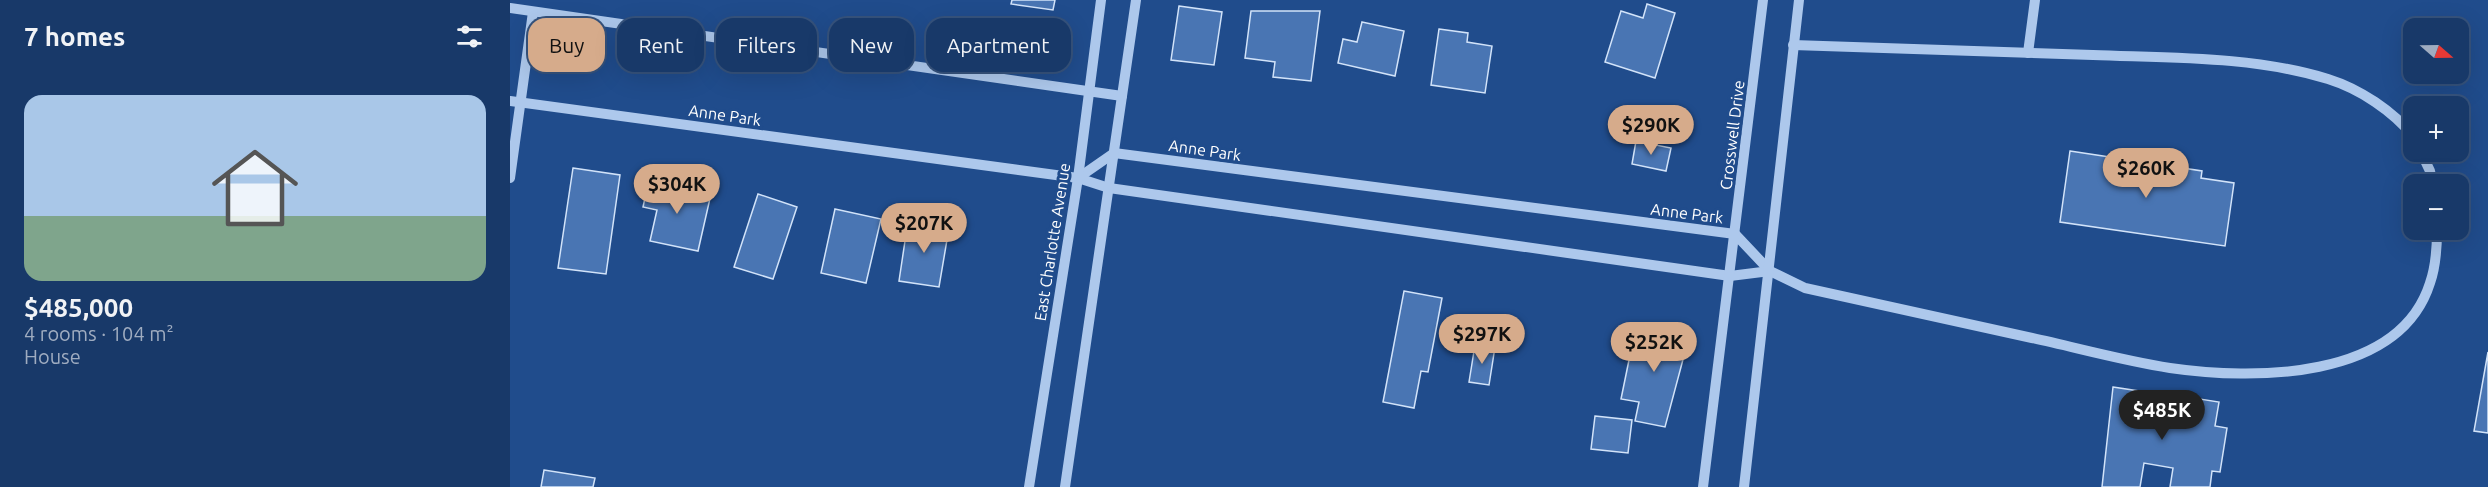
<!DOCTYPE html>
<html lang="en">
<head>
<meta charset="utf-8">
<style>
  body { margin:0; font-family:Ubuntu,sans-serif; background:#21406f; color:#f1f3f6; height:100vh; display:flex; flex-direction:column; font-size:22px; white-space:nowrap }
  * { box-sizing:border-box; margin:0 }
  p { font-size:20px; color:#9facc0 }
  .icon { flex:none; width:33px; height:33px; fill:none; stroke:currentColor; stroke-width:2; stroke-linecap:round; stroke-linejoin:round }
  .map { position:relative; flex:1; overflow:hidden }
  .drawer { display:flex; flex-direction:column; background:#183969; width:510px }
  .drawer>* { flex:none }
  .guide { position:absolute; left:18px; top:18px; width:570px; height:54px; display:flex; gap:12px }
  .needle { width:39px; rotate:110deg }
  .tools { position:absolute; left:1893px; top:18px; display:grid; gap:12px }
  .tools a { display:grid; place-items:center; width:66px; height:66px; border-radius:12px; background:#183969; box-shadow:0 6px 24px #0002,0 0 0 2px #36537d; font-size:30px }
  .price { position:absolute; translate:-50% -51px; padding:0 14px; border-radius:21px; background:#d6ab8b; color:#111; font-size:20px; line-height:39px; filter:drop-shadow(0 2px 3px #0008) }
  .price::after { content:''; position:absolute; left:50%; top:36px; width:18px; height:14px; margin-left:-9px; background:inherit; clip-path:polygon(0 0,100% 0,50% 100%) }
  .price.selected { background:#222; color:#fff }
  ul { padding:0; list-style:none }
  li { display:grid; align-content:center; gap:12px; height:318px; padding:0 24px }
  li span { display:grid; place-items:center; height:186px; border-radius:18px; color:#555 }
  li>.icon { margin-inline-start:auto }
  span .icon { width:108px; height:108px; fill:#fffc; stroke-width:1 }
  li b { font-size:26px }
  h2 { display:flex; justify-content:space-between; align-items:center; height:72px; padding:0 24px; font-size:26px }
  .pill { padding:0 21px; border-radius:18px; background:#183969; box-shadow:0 6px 24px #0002,0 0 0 2px #36537d; font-size:21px; line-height:54px }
  .pill.selected { background:#d6ab8b; color:#111 }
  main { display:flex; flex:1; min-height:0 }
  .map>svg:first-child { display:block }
</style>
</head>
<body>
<main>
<section class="drawer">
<h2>7 homes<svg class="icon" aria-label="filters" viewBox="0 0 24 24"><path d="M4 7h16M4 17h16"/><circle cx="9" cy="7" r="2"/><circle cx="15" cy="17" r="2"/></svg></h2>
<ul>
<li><span style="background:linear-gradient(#a9c7e8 65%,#7fa58c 0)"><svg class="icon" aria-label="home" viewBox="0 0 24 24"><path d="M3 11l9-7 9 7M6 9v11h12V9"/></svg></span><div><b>$485,000</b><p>4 rooms · 104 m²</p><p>House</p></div></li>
</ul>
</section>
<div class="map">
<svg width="1978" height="487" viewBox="0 0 1978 487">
  <rect width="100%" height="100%" fill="#204c8c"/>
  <g fill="#4975b3" stroke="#d2e3f9" stroke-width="1.5">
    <path d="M502,0H545L543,10L501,4Z"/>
    <path d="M1137,4L1165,13L1145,78L1095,62L1111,11L1133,18Z"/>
    <path d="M669,6L712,12L704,65L661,60Z"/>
    <path d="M741,11H810L801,81L763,77L765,62L735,58Z"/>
    <path d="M852,22L894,31L885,76L828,63L833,39L847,42Z"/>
    <path d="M929,29L958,33L957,42L982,46L975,93L921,85Z"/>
    <path d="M1126,141L1161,148L1156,171L1122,164Z"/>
    <path d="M1560,151L1692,171L1691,178L1724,183L1715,246L1550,222Z"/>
    <path d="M63,168L110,175L96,274L48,268Z"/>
    <path d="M139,180L201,194L188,251L140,241L147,210L133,207Z"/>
    <path d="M248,194L287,207L263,279L224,267Z"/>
    <path d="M325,209L371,219L356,283L311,273Z"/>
    <path d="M398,221L439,228L429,287L389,281Z"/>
    <path d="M894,291L932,298L918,372L911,371L904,408L873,402Z"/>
    <path d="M1126,326L1179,337L1155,427L1125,421L1129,402L1111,399Z"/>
    <path d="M965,345L985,347L979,385L959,382Z"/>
    <path d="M1978,352V433L1964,431Z"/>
    <path d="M1603,387L1642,393L1638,419L1667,423L1671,396L1709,402L1705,426L1717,428L1710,472L1702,471L1700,487H1660L1663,468L1634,463L1630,487H1592Z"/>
    <path d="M1085,416L1122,420L1118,453L1081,449Z"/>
    <path d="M34,470L85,478L83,487H31Z"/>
  </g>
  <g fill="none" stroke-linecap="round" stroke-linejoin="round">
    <g stroke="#adc8ec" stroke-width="10">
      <path d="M0,8L612,96"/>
      <path d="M1283,45C1383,49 1483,52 1583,55C1661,58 1743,56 1818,79C1850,89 1883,111 1904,137"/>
      <path d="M1518,53L1525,0"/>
      <path d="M0,101L568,178L599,188L1220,276L1260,271"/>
      <path d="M1911,152L1920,171L1923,184"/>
      <path d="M0,178L23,12"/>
      <path d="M568,178L604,153L1225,234L1260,271L1295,288C1371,305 1447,321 1522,338C1568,348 1614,361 1660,368C1742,380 1889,381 1920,283C1926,266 1927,248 1927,230"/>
      <path d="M519,487L568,178L591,0"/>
      <path d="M555,487L626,0"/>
      <path d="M1193,487L1253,0"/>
      <path d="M1234,487L1289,0"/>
    </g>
  </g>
  <g text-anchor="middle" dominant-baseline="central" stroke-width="6" stroke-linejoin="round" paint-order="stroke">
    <g font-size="16" fill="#fff" stroke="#204c8c">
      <text transform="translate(215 115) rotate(8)">Anne Park</text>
      <text transform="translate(1222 135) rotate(-83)">Crosswell Drive</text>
      <text transform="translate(695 150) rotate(8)">Anne Park</text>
      <text transform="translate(1177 213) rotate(7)">Anne Park</text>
      <text transform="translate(542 242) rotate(-81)">East Charlotte Avenue</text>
    </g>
  </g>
</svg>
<div class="tools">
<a><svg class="needle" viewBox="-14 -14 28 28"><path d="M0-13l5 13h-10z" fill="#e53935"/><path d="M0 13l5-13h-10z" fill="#9facc0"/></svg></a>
<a>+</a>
<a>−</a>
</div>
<b class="price" style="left:1141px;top:156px">$290K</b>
<b class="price" style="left:1636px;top:199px">$260K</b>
<b class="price" style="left:167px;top:215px">$304K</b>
<b class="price" style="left:414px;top:254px">$207K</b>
<b class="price" style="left:972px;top:365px">$297K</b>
<b class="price" style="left:1144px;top:373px">$252K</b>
<b class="price selected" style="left:1652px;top:441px">$485K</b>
<div class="guide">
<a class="pill selected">Buy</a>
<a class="pill">Rent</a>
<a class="pill">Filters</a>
<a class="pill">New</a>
<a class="pill">Apartment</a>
</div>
</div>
</main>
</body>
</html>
